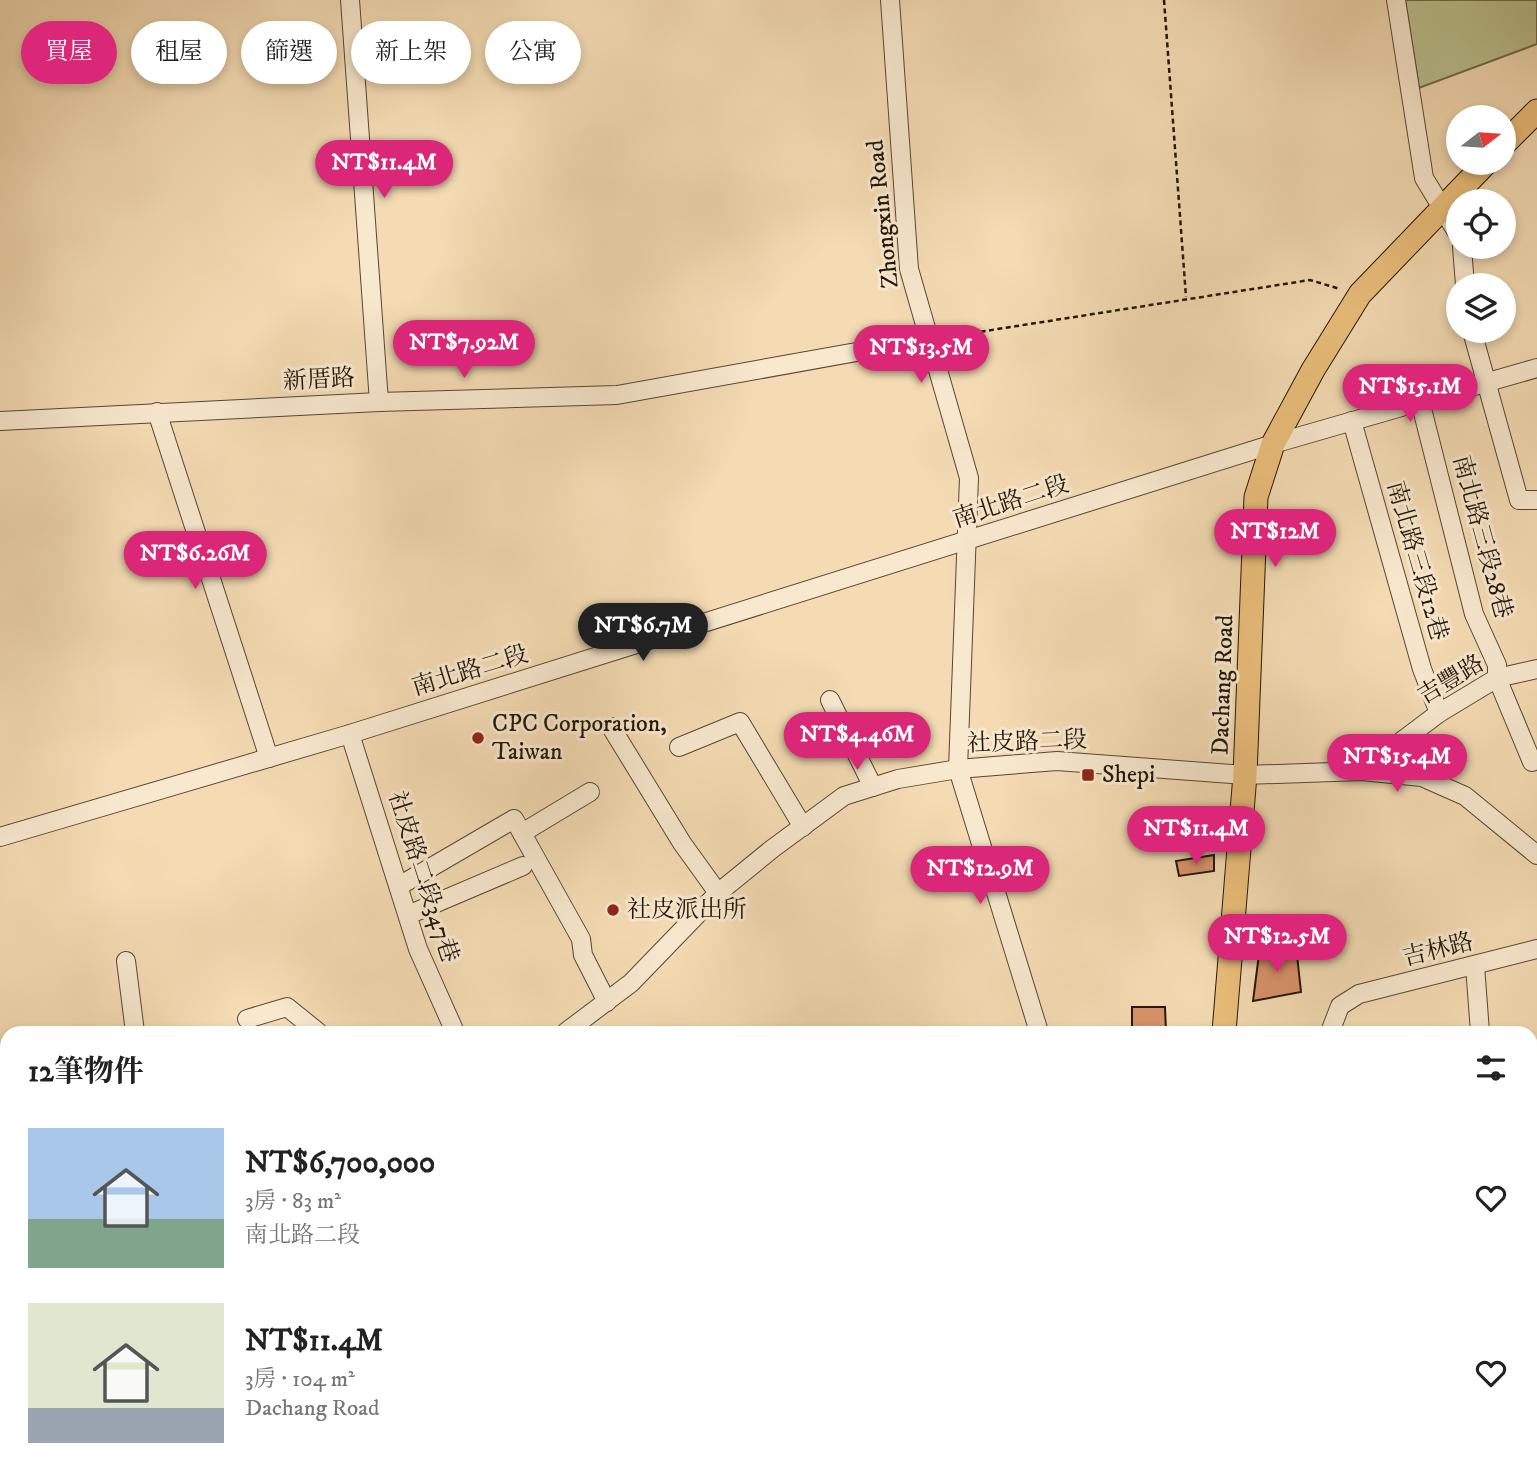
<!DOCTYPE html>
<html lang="zh-TW">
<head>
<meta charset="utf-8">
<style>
  body { margin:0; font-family:"IM FELL DW Pica","Noto Serif TC",serif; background:#f6f6f6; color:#222; height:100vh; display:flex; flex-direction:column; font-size:26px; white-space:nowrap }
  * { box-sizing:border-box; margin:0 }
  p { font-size:23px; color:#767676 }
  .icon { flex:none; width:38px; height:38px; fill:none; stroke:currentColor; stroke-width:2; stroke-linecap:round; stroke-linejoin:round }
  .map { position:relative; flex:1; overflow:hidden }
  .panel { position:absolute; left:0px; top:1026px; width:1538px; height:450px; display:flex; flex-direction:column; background:#fff; border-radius:21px 21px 0 0; box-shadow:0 4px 10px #0003 }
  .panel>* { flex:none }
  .hud { position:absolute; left:21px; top:21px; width:700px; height:63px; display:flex; gap:14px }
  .needle { width:46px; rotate:73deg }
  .fabs { position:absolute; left:1446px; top:105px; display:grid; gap:14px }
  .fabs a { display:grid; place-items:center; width:70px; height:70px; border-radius:50%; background:#fff; box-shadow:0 4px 10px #0003; font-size:35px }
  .price { position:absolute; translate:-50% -60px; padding:0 16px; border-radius:24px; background:#db2777; color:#fff; font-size:23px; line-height:46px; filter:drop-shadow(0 2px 4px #0008) }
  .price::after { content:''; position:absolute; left:50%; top:42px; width:21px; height:16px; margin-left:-10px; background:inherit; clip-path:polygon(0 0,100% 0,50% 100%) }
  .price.on { background:#222; color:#fff }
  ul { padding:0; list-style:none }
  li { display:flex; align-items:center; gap:21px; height:175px; padding:0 28px }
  li span { display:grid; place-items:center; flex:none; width:196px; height:140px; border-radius:0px; color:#555 }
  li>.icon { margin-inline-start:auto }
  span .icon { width:84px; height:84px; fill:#fffc; stroke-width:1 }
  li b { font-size:30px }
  h2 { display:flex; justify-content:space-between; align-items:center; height:84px; padding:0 28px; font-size:30px }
  .pill { padding:0 24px; border-radius:32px; background:#fff; box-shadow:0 4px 10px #0003; font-size:24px; line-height:63px }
  .pill.on { background:#db2777; color:#fff }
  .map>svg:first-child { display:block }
</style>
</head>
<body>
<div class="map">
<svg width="1537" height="1475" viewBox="0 0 1537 1475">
  <rect width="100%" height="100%" fill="#f4dbb3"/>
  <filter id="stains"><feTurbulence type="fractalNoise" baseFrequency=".00286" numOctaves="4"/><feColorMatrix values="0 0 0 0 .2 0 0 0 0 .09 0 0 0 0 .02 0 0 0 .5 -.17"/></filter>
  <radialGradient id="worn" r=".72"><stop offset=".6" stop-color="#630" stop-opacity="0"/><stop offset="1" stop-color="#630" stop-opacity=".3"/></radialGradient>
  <path fill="#bac08e" stroke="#6e6b4b" stroke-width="2" d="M1405,0H1537V44L1419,88Z"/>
  <g fill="#da936c" stroke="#211608" stroke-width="2">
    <path d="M1214,855V871L1179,876L1176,861Z"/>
    <path d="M1296,946L1301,992L1253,1001L1259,954Z"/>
    <path d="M1132,1007H1165L1166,1032H1132Z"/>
  </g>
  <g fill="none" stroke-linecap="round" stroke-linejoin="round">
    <g stroke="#564733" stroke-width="20">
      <g id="minor">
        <path d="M350,0L379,402"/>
        <path d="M890,0L909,269L969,478L958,769L1039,1032"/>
        <path d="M1396,0L1424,178L1458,234"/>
        <path d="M1462,247L1465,285"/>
        <path d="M1472,331L1519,500H1537"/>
        <path d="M1420,401L1474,614L1497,665V678L1532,762"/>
        <path d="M157,412L269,758"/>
        <path d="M0,421L379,402L617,395L929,339"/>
        <path d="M1352,421L1422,669L1439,713"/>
        <path d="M830,700L873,787"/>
        <path d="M611,727L682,843L718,893"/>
        <path d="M350,734L418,949L455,1032"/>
        <path d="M679,747L740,722L803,827"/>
        <path d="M1362,771L1439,713L1497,678L1537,669"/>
        <path d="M522,833L590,792"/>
        <path d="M0,837L350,734L1273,444L1537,368"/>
        <path d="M399,886L514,819L581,939L583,955L607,1002"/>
        <path d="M408,915L523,866"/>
        <path d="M126,961L135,1032"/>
        <path d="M1475,966L1480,1032"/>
        <path d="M247,1019L287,1007L318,1032"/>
        <path d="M566,1032L631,983L718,893L772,849L844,796L898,779L958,769L1057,761L1245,775L1362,771L1422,777L1465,796L1537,855"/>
        <path d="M1330,1032L1340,1006L1359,994L1537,949"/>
        <path d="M0,1105L7,1117"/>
        <path d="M1531,1191L1537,1188"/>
        <path d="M1531,1318L1537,1316"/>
        <path d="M0,1331L7,1326"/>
        <path d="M1531,1411L1537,1409"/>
        <path d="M265,1468L266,1475"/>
        <path d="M1162,1468L1163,1475"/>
        <path d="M780,1475L785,1468"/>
        <path d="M993,1475L1002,1471"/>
      </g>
    </g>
    <g stroke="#211608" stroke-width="25">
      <g id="major">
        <path d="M1503,145L1537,111"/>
        <path d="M1224,1032L1245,775L1256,497L1273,444L1313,370L1360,294L1486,163"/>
        <path d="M1216,1475L1217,1468"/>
      </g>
    </g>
    <g stroke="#211608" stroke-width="2.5" stroke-dasharray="5 3.5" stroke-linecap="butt">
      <path d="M1164,0L1186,297"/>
      <path d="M947,337L1310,280L1340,289"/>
    </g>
    <use href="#minor" stroke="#f8e8ce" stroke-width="18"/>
    <use href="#major" stroke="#eabe7a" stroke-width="23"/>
  </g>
  <g fill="#8f2418" stroke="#f8e8ce" stroke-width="2.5">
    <circle cx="478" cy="738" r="7"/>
    <rect x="1081" y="768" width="14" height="14" rx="3.5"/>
    <circle cx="613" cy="910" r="7"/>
  </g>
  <g text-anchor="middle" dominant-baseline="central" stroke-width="6" stroke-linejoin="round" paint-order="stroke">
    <g font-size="24" fill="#211608" stroke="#f8e8ce">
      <text transform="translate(883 214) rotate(-96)">Zhongxin Road</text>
      <text transform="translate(319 380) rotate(-3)">新厝路</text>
      <text transform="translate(1011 502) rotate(-18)">南北路二段</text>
      <text transform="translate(1482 537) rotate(75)">南北路三段28巷</text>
      <text transform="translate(1417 561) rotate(74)">南北路三段12巷</text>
      <text transform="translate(470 671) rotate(-17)">南北路二段</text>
      <text transform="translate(1451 680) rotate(-31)">吉豐路</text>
      <text transform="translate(1223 685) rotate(-88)">Dachang Road</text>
      <text transform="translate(1027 742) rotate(-2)">社皮路二段</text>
      <text transform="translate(423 877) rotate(72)">社皮路二段347巷</text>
      <text transform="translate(1438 950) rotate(-14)">吉林路</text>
    </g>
    <g font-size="24" fill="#211608" stroke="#f8e8ce" text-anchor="start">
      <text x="492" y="724">CPC Corporation,<tspan x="492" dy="28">Taiwan</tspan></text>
      <text x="1102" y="775">Shepi</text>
      <text x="627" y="910">社皮派出所</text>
    </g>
  </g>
  <rect width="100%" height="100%" filter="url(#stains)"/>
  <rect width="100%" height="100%" fill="url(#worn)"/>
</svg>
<div class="fabs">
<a><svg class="needle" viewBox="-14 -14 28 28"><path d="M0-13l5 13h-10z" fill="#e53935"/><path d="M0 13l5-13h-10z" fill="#767676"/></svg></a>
<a><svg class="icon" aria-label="locate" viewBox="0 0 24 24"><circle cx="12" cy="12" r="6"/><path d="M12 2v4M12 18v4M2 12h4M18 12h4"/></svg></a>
<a><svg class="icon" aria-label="layers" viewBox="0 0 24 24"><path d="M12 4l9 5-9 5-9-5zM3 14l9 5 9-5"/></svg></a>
</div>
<b class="price" style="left:384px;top:200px">NT$11.4M</b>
<b class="price" style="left:464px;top:380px">NT$7.92M</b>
<b class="price" style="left:921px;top:385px">NT$13.5M</b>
<b class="price" style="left:1410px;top:424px">NT$15.1M</b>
<b class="price" style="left:1275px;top:569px">NT$12M</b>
<b class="price" style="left:195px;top:591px">NT$6.26M</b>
<b class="price on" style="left:643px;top:663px">NT$6.7M</b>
<b class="price" style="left:857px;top:772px">NT$4.46M</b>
<b class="price" style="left:1397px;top:794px">NT$15.4M</b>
<b class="price" style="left:1196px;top:866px">NT$11.4M</b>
<b class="price" style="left:980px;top:906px">NT$12.9M</b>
<b class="price" style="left:1277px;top:974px">NT$12.5M</b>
<div class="hud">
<a class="pill on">買屋</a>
<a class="pill">租屋</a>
<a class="pill">篩選</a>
<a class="pill">新上架</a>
<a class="pill">公寓</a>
</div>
<section class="panel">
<h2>12筆物件<svg class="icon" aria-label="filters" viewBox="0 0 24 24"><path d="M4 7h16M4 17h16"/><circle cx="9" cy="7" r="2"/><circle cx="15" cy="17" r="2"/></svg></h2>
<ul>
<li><span style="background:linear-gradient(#a9c7e8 65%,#7fa58c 0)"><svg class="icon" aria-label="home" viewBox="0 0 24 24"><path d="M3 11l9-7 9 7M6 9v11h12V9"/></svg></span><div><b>NT$6,700,000</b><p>3房 · 83 m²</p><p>南北路二段</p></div><svg class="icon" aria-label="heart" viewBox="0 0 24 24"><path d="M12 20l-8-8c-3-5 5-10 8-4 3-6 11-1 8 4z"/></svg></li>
<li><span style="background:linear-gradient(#dfe7d0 75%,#9aa5b1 0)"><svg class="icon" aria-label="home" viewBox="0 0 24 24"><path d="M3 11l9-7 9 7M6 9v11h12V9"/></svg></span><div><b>NT$11.4M</b><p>3房 · 104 m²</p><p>Dachang Road</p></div><svg class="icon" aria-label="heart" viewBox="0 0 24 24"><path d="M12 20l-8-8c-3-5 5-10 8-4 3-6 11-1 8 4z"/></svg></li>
</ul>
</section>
</div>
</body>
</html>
